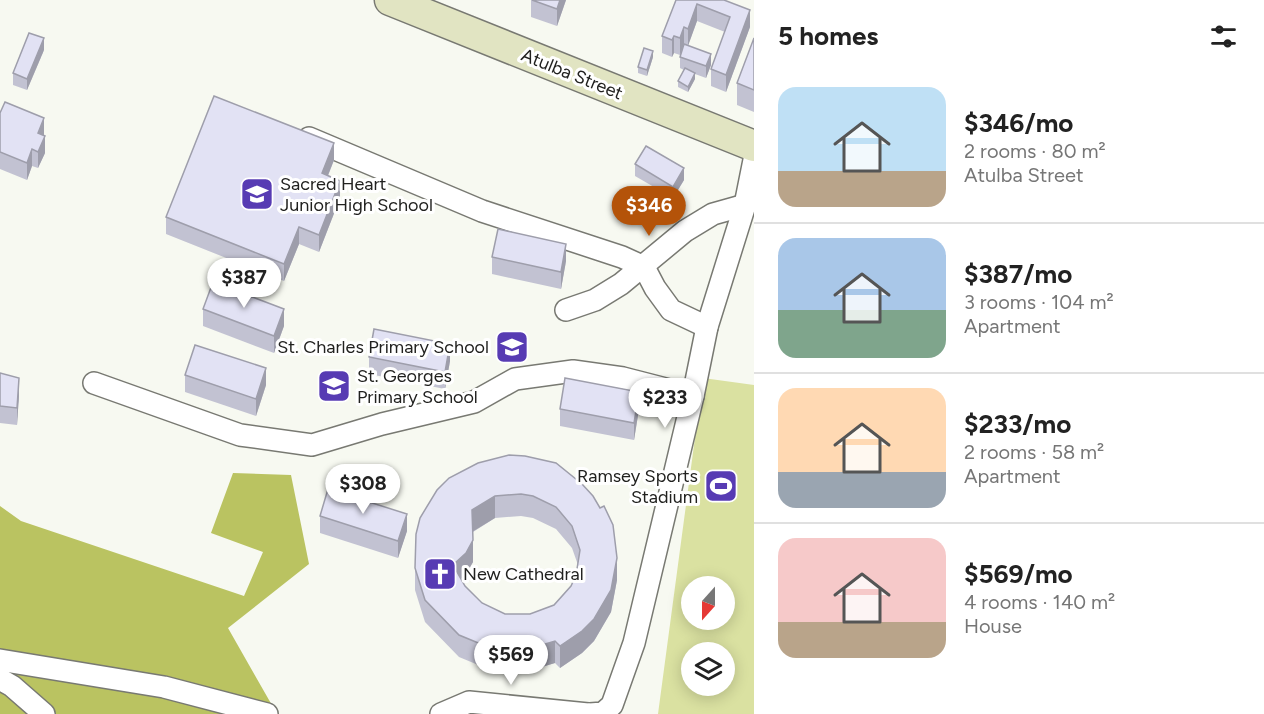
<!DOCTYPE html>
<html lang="en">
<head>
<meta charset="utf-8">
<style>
  body { margin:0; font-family:Figtree,sans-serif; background:#f2f2f2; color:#222; height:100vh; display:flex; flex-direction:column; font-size:22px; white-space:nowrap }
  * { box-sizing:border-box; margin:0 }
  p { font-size:20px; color:#767676 }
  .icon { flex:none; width:33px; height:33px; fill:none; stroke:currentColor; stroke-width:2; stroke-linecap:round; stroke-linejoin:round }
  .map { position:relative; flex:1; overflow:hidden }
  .details { display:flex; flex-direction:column; background:#fff; width:510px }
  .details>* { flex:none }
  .needle { width:39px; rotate:201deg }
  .fabs { position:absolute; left:681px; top:576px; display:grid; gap:12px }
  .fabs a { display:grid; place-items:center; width:54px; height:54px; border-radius:50%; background:#fff; box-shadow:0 3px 15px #0003; font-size:30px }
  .price { position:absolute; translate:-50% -51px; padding:0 14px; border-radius:21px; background:#fff; color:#222; font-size:20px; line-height:39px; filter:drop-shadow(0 2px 3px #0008) }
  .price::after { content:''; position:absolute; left:50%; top:36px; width:18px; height:14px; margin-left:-9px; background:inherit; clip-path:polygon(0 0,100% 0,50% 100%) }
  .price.active { background:#b45309; color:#fff }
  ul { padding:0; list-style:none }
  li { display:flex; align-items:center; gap:18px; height:150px; padding:0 24px }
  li+li { border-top:2px solid #e0e0e0 }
  li span { display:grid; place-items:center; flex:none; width:168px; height:120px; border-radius:18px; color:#555 }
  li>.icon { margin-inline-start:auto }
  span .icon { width:72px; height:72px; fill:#fffc; stroke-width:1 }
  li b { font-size:26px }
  h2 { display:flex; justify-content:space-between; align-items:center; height:72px; padding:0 24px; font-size:26px }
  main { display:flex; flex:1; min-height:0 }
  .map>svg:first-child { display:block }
</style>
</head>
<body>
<main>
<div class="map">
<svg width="754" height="714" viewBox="0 0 754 714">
  <rect width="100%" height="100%" fill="#f7f9f1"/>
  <path fill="#dae1a1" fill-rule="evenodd" d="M703,378L754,385V714H658ZM692,586H724V620H692ZM692,652H724V686H692Z"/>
  <path fill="#bac361" d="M233,473L291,475L309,564L228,628L277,714H0V506L21,521L244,596L263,552L211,533Z"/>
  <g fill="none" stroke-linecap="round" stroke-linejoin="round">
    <g stroke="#787972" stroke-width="24">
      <g id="street">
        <path d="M309,138L482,211L622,257L644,267L655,288L671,310L707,327"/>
        <path d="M566,310L595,300L621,284L685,231L713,214L745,205"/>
        <path d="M94,383L240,435L312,445L382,424L474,402L515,379L573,371L623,378L693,396"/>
        <path d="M0,660L164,687L267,714"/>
        <path d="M0,679L12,686L44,714"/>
        <path d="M441,714L469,702L588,714"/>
        <path d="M590,714L603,713L612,705L634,643L693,396L707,327L745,205L754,160"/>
      </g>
    </g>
    <g stroke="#787972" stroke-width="33">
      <path id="secondary" d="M390,0L754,146"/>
    </g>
    <use href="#street" stroke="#fff" stroke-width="21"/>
    <use href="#secondary" stroke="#e1e4c2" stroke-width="30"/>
  </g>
  <g fill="#c2c2d2" fill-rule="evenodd">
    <path d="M531,0H566L557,26L531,17Z"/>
    <path d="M676,0H724L750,27L726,92L711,86V69L725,32L697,21L688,45L711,65L706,78L695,74V79L688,92L678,87V81L684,70L680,68V55L674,53L672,57L662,53V36Z"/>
    <path d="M754,38V112L737,105V83Z"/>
    <path d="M44,50L27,90L13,85V73Z"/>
    <path d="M653,57L647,76L638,73V67Z"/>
    <path d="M0,113L44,135L45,153L38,168L32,166L27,180L0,169Z"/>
    <path d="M334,160L328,176L340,198L319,252L299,244L284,281L166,234V217Z"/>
    <path d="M635,164L684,180L673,198L635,176Z"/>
    <path d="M492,257L566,261L561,289L492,274Z"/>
    <path d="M203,309L284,326L274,353L203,326Z"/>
    <path d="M369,357L450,361L445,389L369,374Z"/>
    <path d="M0,373L19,395L17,425L0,423Z"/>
    <path d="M185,375L266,385L256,416L185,392Z"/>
    <path d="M560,409H639L634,440L560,426Z"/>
    <path d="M449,478L600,508L617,580L611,612L594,641L582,653L560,668L555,663L535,669L520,671L488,669L459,657L425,622L415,590V568ZM521,516L533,518L556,529L572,548L578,565L576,575L571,586L554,605L530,614H505L482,603L465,586L461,579L466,574L473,562V532L495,518Z"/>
    <path d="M320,516L407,531L398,558L320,533Z"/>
  </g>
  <g fill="#9e9eab">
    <path d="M560,0H566L557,26V9Z"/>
    <path d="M697,4V21L688,46V29Z"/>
    <path d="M750,10V27L726,92V75Z"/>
    <path d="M684,27V44L680,55V38Z"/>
    <path d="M674,36V53L672,57V40Z"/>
    <path d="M44,38V50L27,90V79Z"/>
    <path d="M653,51V57L647,76V70Z"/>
    <path d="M711,54V65L706,78V66Z"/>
    <path d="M695,73V79L688,92V87Z"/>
    <path d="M44,118V135L38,150V133Z"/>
    <path d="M45,136V153L38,168V152Z"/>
    <path d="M334,143V160L322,190V173Z"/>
    <path d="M32,149V166L27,180V163Z"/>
    <path d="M684,168V180L673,198V187Z"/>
    <path d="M340,181V198L319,252V235Z"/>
    <path d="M299,227V244L284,281V264Z"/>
    <path d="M566,244V261L561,289V272Z"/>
    <path d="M284,309V326L274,353V336Z"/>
    <path d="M450,344V361L445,389V372Z"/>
    <path d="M266,368V385L256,416V399Z"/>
    <path d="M19,378V395L17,425V408Z"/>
    <path d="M639,392V409L634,440V423Z"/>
    <path d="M495,496V518L472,532V510Z"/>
    <path d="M407,514V531L398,558V541Z"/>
    <path d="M473,540V562L466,574L453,587V565Z"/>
    <path d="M617,558V580L611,612L594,641L582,653L560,668V646Z"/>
    <path d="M555,641V663L535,669V647Z"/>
  </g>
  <g fill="#e2e2f4" stroke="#9e9eab" stroke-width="1.5" fill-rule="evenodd">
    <path d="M532,0H560L557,9Z"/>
    <path d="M676,0H724L750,10L726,75L711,69L730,17L697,4L688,29L684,27L680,38L674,36L672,40L662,36Z"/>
    <path d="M29,33L44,38L27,79L13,73Z"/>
    <path d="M754,38V90L737,83Z"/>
    <path d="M684,44L711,54L706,66L680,57Z"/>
    <path d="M644,48L653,51L647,70L638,67Z"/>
    <path d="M685,68L695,73L688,87L678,81Z"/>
    <path d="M214,96L334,143L322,173L340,181L319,235L299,227L284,264L166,217Z"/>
    <path d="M5,102L44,118L38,133L45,136L38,152L32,149L27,163L0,152V113Z"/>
    <path d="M646,146L684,168L673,187L635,164Z"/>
    <path d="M498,229L566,244L561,272L492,257Z"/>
    <path d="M213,282L284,309L274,336L203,309Z"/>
    <path d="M374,329L450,344L445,372L369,357Z"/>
    <path d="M195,345L266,368L256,399L185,375Z"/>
    <path d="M0,373L19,378L17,408L0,406Z"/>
    <path d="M565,378L639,392L634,423L560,409Z"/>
    <path d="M509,455L525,456L556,463L582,484L593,496L600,508L604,506L613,525L617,558L611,590L594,619L582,631L560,646L555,641L535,647L520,649L488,647L459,635L425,600L415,568L416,534L420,518L437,490L449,478L478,463ZM521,494L533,496L556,507L572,526L580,550L576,575L571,586L554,605L530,614H505L482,603L465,586L453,565L466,553L473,540L472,510L495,496Z"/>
    <path d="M328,489L407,514L398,541L320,516Z"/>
  </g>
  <defs>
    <g id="school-square" transform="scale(1.725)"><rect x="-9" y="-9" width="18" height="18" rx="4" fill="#573bb3" stroke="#fff"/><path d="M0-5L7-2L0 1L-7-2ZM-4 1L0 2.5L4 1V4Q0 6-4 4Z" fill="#fff"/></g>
    <g id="stadium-square" transform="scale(1.725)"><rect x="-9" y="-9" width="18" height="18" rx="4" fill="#573bb3" stroke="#fff"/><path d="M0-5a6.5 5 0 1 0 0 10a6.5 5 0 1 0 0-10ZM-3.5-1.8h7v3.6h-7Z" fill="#fff"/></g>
    <g id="church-square" transform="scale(1.725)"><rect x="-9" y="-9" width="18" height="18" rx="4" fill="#573bb3" stroke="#fff"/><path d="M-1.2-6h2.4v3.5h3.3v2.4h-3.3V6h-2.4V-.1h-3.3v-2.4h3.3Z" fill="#fff"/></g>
  </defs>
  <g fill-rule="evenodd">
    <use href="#school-square" x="257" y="194"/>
    <use href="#school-square" x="512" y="347"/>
    <use href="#school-square" x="334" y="386"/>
    <use href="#stadium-square" x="721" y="486"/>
    <use href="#church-square" x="440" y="574"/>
  </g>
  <g text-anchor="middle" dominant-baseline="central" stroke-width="6" stroke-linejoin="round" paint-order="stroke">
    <g font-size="18" fill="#21211f" stroke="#fff">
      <text transform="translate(572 74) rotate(22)">Atulba Street</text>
    </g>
    <g font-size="18" fill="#21211f" stroke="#fff" text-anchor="start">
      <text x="280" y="184">Sacred Heart<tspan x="280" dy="21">Junior High School</tspan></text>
      <text x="489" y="347" text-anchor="end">St. Charles Primary School</text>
      <text x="357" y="376">St. Georges<tspan x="357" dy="21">Primary School</tspan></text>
      <text x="698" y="476" text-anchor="end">Ramsey Sports<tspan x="698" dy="21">Stadium</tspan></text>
      <text x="463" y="574">New Cathedral</text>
    </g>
  </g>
</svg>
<div class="fabs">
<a><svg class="needle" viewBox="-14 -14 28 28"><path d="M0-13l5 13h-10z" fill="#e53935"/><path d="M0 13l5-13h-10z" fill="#767676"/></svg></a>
<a><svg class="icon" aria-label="layers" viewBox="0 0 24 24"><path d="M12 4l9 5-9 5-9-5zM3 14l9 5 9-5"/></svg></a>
</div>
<b class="price active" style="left:649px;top:237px">$346</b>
<b class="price" style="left:244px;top:309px">$387</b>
<b class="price" style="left:665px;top:429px">$233</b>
<b class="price" style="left:363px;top:515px">$308</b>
<b class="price" style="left:511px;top:686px">$569</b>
</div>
<section class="details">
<h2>5 homes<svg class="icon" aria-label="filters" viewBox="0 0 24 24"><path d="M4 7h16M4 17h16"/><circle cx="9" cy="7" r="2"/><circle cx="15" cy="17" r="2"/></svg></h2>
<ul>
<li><span style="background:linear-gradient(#bfe0f5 70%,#b9a48a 0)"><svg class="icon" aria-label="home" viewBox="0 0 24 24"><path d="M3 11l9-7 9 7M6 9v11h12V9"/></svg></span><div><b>$346/mo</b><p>2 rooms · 80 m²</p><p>Atulba Street</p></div></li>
<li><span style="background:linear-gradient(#a9c7e8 60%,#7fa58c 0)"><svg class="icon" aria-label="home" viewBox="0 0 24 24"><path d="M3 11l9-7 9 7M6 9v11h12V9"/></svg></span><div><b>$387/mo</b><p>3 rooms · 104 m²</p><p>Apartment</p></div></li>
<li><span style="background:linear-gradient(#ffd9b3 70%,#9aa5b1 0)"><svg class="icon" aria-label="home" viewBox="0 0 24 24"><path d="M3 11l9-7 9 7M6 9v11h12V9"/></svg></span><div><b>$233/mo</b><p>2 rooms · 58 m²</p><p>Apartment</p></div></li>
<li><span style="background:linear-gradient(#f6c9c9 70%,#b9a48a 0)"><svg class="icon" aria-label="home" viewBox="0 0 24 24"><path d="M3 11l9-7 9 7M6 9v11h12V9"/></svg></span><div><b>$569/mo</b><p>4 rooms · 140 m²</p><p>House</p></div></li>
</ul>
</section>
</main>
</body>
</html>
